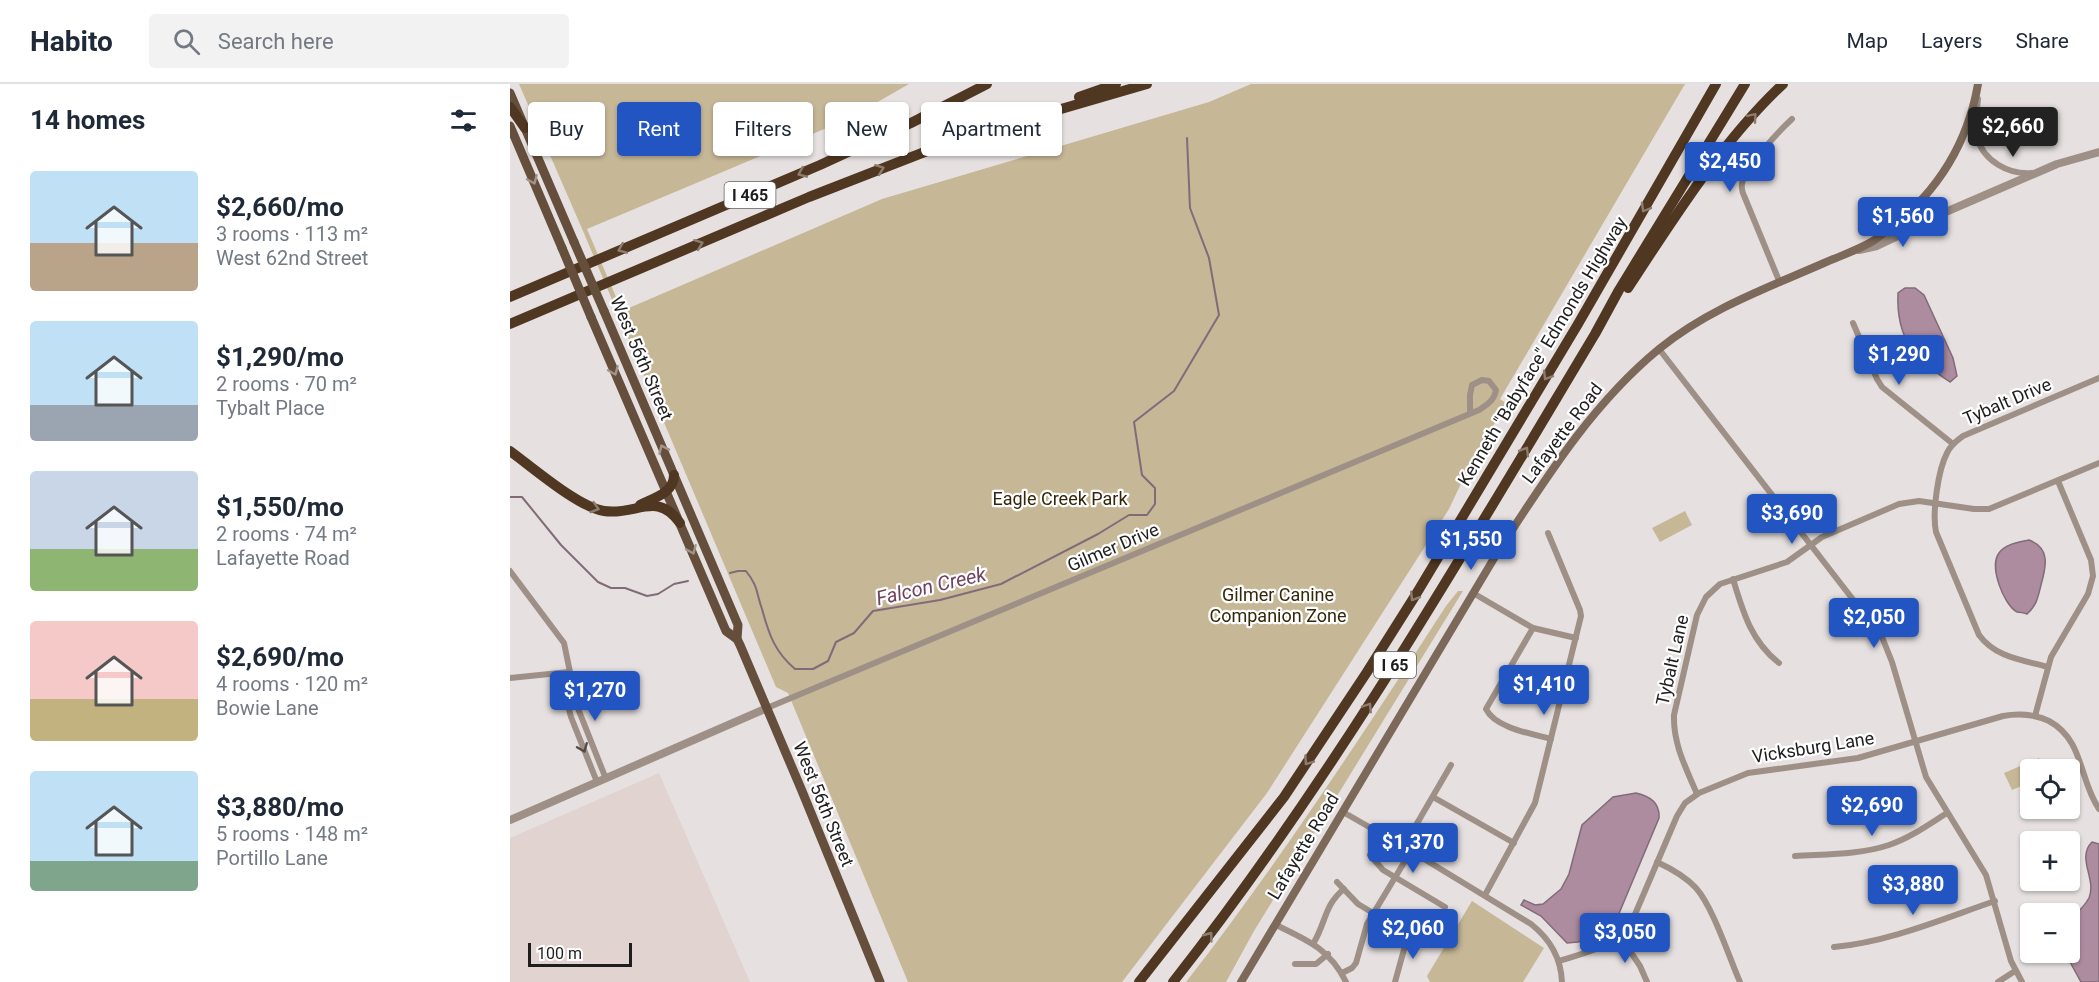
<!DOCTYPE html>
<html lang="en">
<head>
<meta charset="utf-8">
<style>
  body { margin:0; font-family:Roboto,sans-serif; background:#f2f2f3; color:#1f2937; height:100vh; display:flex; flex-direction:column; font-size:22px; white-space:nowrap }
  * { box-sizing:border-box; margin:0 }
  p { font-size:20px; color:#747a83 }
  .icon { flex:none; width:33px; height:33px; fill:none; stroke:currentColor; stroke-width:2; stroke-linecap:round; stroke-linejoin:round }
  .map { position:relative; flex:1; overflow:hidden }
  .panel { display:flex; flex-direction:column; background:#fff; width:510px }
  .panel>* { flex:none }
  .guide { position:absolute; left:18px; top:18px; width:570px; height:54px; display:flex; gap:12px }
  .fabs { position:absolute; left:1510px; top:675px; display:grid; gap:12px }
  .fabs a { display:grid; place-items:center; width:60px; height:60px; border-radius:6px; background:#fff; box-shadow:0 2px 4px #0004; font-size:30px }
  .scale { position:absolute; left:18px; bottom:15px; width:104px; box-sizing:border-box; padding-left:6px; border:3px solid #1f1d1d; border-top:0; font-size:16px; line-height:21px; white-space:nowrap; color:#1f1d1d; -webkit-text-stroke:4px #fff; paint-order:stroke }
  .price { position:absolute; translate:-50% -51px; padding:0 14px; border-radius:6px; background:#2254c2; color:#fff; font-size:20px; line-height:39px; filter:drop-shadow(0 2px 3px #0008) }
  .price::after { content:''; position:absolute; left:50%; top:36px; width:18px; height:14px; margin-left:-9px; background:inherit; clip-path:polygon(0 0,100% 0,50% 100%) }
  .price.on { background:#222; color:#fff }
  ul { padding:0; list-style:none }
  li { display:flex; align-items:center; gap:18px; height:150px; padding:0 30px }
  li span { display:grid; place-items:center; flex:none; width:168px; height:120px; border-radius:6px; color:#555 }
  li>.icon { margin-inline-start:auto }
  span .icon { width:72px; height:72px; fill:#fffc; stroke-width:1 }
  li b { font-size:26px }
  h2 { display:flex; justify-content:space-between; align-items:center; height:72px; padding:0 30px; font-size:26px }
  .tag { padding:0 21px; border-radius:6px; background:#fff; box-shadow:0 2px 4px #0004; font-size:21px; line-height:54px }
  .tag.on { background:#2254c2; color:#fff }
  header { display:flex; align-items:center; gap:36px; box-sizing:border-box; height:84px; padding:0 30px; background:#fff; border-bottom:2px solid #e0e1e3 }
  header strong { font-size:28px }
  nav { display:flex; gap:33px; margin-inline-start:auto; font-size:21px }
  .search { width:420px; height:54px; background:#f2f2f3; display:flex; align-items:center; gap:15px; box-sizing:border-box; padding:0 21px; border-radius:6px; color:#747a83; font-size:22px }
  main { display:flex; flex:1; min-height:0 }
  .map>svg:first-child { display:block }
</style>
</head>
<body>
<header>
<strong>Habito</strong>
<div class="search"><svg class="icon" aria-label="search" viewBox="0 0 24 24"><circle cx="10" cy="10" r="6"/><path d="M15 15l6 6"/></svg>Search here</div>
<nav><a>Map</a><a>Layers</a><a>Share</a></nav>
</header>
<main>
<section class="panel">
<h2>14 homes<svg class="icon" aria-label="filters" viewBox="0 0 24 24"><path d="M4 7h16M4 17h16"/><circle cx="9" cy="7" r="2"/><circle cx="15" cy="17" r="2"/></svg></h2>
<ul>
<li><span style="background:linear-gradient(#bfe0f5 60%,#b9a48a 0)"><svg class="icon" aria-label="home" viewBox="0 0 24 24"><path d="M3 11l9-7 9 7M6 9v11h12V9"/></svg></span><div><b>$2,660/mo</b><p>3 rooms · 113 m²</p><p>West 62nd Street</p></div></li>
<li><span style="background:linear-gradient(#bfe0f5 70%,#9aa5b1 0)"><svg class="icon" aria-label="home" viewBox="0 0 24 24"><path d="M3 11l9-7 9 7M6 9v11h12V9"/></svg></span><div><b>$1,290/mo</b><p>2 rooms · 70 m²</p><p>Tybalt Place</p></div></li>
<li><span style="background:linear-gradient(#c9d6e8 65%,#8fb573 0)"><svg class="icon" aria-label="home" viewBox="0 0 24 24"><path d="M3 11l9-7 9 7M6 9v11h12V9"/></svg></span><div><b>$1,550/mo</b><p>2 rooms · 74 m²</p><p>Lafayette Road</p></div></li>
<li><span style="background:linear-gradient(#f6c9c9 65%,#c2b280 0)"><svg class="icon" aria-label="home" viewBox="0 0 24 24"><path d="M3 11l9-7 9 7M6 9v11h12V9"/></svg></span><div><b>$2,690/mo</b><p>4 rooms · 120 m²</p><p>Bowie Lane</p></div></li>
<li><span style="background:linear-gradient(#bfe0f5 75%,#7fa58c 0)"><svg class="icon" aria-label="home" viewBox="0 0 24 24"><path d="M3 11l9-7 9 7M6 9v11h12V9"/></svg></span><div><b>$3,880/mo</b><p>5 rooms · 148 m²</p><p>Portillo Lane</p></div></li>
</ul>
</section>
<div class="map">
<svg width="1589" height="898" viewBox="0 0 1589 898">
  <rect width="100%" height="100%" fill="#e6e1e0"/>
  <path fill="#e1d3d0" d="M149,689L240,898H0V754Z"/>
  <g fill="#c6b797">
    <path d="M9,0H399L338,35L77,145L112,227L372,115L699,18L741,0H1175L990,315L997,320L964,372L939,425L757,709L612,898H398L278,609L266,603L73,147Z"/>
    <path d="M1175,427L1182,441L1150,458L1142,444Z"/>
    <path d="M948,507H953L744,847L716,898H676C770,777 853,650 936,522Z"/>
    <path d="M1529,674L1534,685L1521,686V698L1502,706L1494,689Z"/>
    <path d="M962,817L1034,864L1013,898H920L917,892Z"/>
  </g>
  <g fill="#ad8ca0" stroke="#826b79" stroke-width="1.5">
    <path d="M1395,204H1405L1414,211L1443,274L1447,292L1440,298C1404,274 1386,255 1388,209Z"/>
    <path d="M1519,456C1541,464 1536,483 1531,501C1528,513 1527,521 1517,530C1515,529 1508,528 1507,528C1493,520 1479,482 1489,469C1495,460 1509,458 1519,456Z"/>
    <path d="M1126,709C1140,712 1150,719 1149,734L1105,839L1089,851L1068,858L1057,859L1031,832L1011,821L1014,816L1025,821L1033,820L1051,805L1059,790L1072,741L1103,713Z"/>
    <path d="M1582,758L1589,760V898H1571L1559,876L1558,869L1560,868V836C1567,829 1574,823 1579,814C1587,795 1566,774 1582,758Z"/>
  </g>
  <g fill="none" stroke-linecap="round" stroke-linejoin="round">
    <g stroke="#826b79" stroke-width="2">
      <path d="M0,413H12L51,461L88,498L101,504H115L137,512L148,510L164,500L178,497"/>
      <path d="M220,489L228,487H236C248,502 246,508 252,525C259,551 265,568 285,585H303L318,577L326,558L344,549L363,527L430,516L491,500L588,450L619,431H637L645,420V404L632,391L624,338L664,307L709,231L699,174L680,124L677,54"/>
    </g>
    <g stroke="#9e9086" stroke-width="6">
      <path d="M1468,15C1467,27 1464,41 1467,53C1473,77 1499,91 1522,89"/>
      <path d="M1270,199L1235,114C1233,110 1231,105 1232,100C1234,84 1270,46 1282,35"/>
      <path d="M1343,239L1367,295L1372,303L1443,360"/>
      <path d="M1149,265L1372,553L1382,578L1416,693L1476,791L1501,877L1512,898"/>
      <path d="M0,487L54,559L67,622L96,695"/>
      <path d="M1223,495C1233,528 1241,557 1269,579"/>
      <path d="M963,509L1023,544L1066,554"/>
      <path d="M1023,544L976,625C985,644 1023,650 1041,655"/>
      <path d="M1538,583C1513,576 1486,574 1469,551L1426,448C1422,429 1428,386 1437,369C1440,362 1446,357 1453,352L1589,294"/>
      <path d="M59,588L55,610L61,633L87,698"/>
      <path d="M0,594L59,588"/>
      <path d="M257,624L969,326C978,320 984,317 986,306L979,297L972,296L962,301L960,311V329"/>
      <path d="M1525,632L1541,573L1578,510L1583,492L1581,476L1548,397"/>
      <path d="M1187,710C1176,684 1163,660 1164,631L1187,531L1196,513L1210,500L1277,478L1312,453L1389,420L1409,417L1464,425H1479L1589,379"/>
      <path d="M923,713L1004,759"/>
      <path d="M833,728L901,767L1021,840C1040,855 1051,874 1052,898"/>
      <path d="M902,748L941,681"/>
      <path d="M860,771L873,786L935,823"/>
      <path d="M1285,772C1316,770 1349,771 1379,761C1400,754 1418,741 1437,729"/>
      <path d="M1147,778C1162,785 1175,792 1186,804C1203,823 1219,873 1230,898"/>
      <path d="M827,798L848,820L913,859"/>
      <path d="M975,811L1025,719L1071,532L1070,526L1038,449"/>
      <path d="M766,841C797,856 820,865 836,898"/>
      <path d="M1110,852L1130,882L1137,898"/>
      <path d="M803,860C816,839 814,821 834,805"/>
      <path d="M1324,863C1379,858 1432,835 1485,817"/>
      <path d="M1049,877C1075,868 1110,863 1123,835L1167,732L1175,719L1189,709L1238,689L1348,674L1493,632C1509,629 1524,630 1539,637C1574,656 1569,696 1589,725"/>
      <path d="M785,880H806L818,870"/>
      <path d="M832,889L842,884L846,879L857,840L901,767"/>
      <path d="M885,898L898,851"/>
      <path d="M1488,898L1505,887"/>
    </g>
    <g stroke="#9e9086" stroke-width="8">
      <path d="M1375,151L1438,127L1547,80L1589,68"/>
      <path d="M1349,166L1367,162L1407,143"/>
      <path d="M0,736L257,624"/>
    </g>
    <path stroke="#7d695a" stroke-width="8" d="M731,898L989,466C1036,394 1082,320 1149,265C1198,225 1257,204 1314,179C1330,172 1348,166 1363,157C1370,153 1375,148 1381,143C1428,108 1458,58 1468,0"/>
    <g stroke="#654e3c" stroke-width="9">
      <path d="M0,9L64,158"/>
      <path d="M0,42L52,164"/>
      <path d="M94,227L228,541L227,555"/>
      <path d="M81,233L216,547L227,555L230,561L292,707L370,898"/>
    </g>
    <g stroke="#503721" stroke-width="10">
      <path d="M569,13L606,0"/>
      <path d="M0,23L15,44"/>
      <path d="M1118,204C1164,134 1212,57 1273,0"/>
      <path d="M0,213L310,81L401,39L477,0"/>
      <path d="M0,240L299,113L448,55L637,0"/>
      <path d="M0,367C22,383 68,423 94,427C126,432 147,406 170,439"/>
      <path d="M130,421C144,414 164,409 164,391"/>
      <path d="M629,898L774,713L857,588L905,512L1068,240L1206,0"/>
      <path d="M663,898C823,695 952,472 1085,250L1109,206L1235,0"/>
    </g>
    <g stroke="#654e3c" stroke-width="9">
      <path d="M64,158L94,227"/>
      <path d="M52,164L81,233"/>
    </g>
  </g>
  <defs><path id="oneway-chevron" d="M-2-3.5L2.5 0L-2 3.5" fill="none" stroke-width="1.6" stroke-linecap="round" stroke-linejoin="round" transform="scale(1.5)"/></defs>
  <g stroke="#8d7d6f">
    <use href="#oneway-chevron" transform="translate(1243 33) rotate(-49)"/>
    <use href="#oneway-chevron" transform="translate(370 85) rotate(-21)"/>
    <use href="#oneway-chevron" transform="translate(292 89) rotate(157)"/>
    <use href="#oneway-chevron" transform="translate(1135 124) rotate(120)"/>
    <use href="#oneway-chevron" transform="translate(189 160) rotate(-21)"/>
    <use href="#oneway-chevron" transform="translate(112 165) rotate(157)"/>
    <use href="#oneway-chevron" transform="translate(1037 292) rotate(121)"/>
    <use href="#oneway-chevron" transform="translate(1015 367) rotate(-59)"/>
    <use href="#oneway-chevron" transform="translate(85 424) rotate(17)"/>
    <use href="#oneway-chevron" transform="translate(904 513) rotate(122)"/>
    <use href="#oneway-chevron" transform="translate(858 623) rotate(-57)"/>
    <use href="#oneway-chevron" transform="translate(798 677) rotate(125)"/>
    <use href="#oneway-chevron" transform="translate(699 852) rotate(-53)"/>
  </g>
  <g stroke="#a3958a">
    <use href="#oneway-chevron" transform="translate(23 96) rotate(67)"/>
    <use href="#oneway-chevron" transform="translate(104 287) rotate(67)"/>
    <use href="#oneway-chevron" transform="translate(153 365) rotate(-114)"/>
    <use href="#oneway-chevron" transform="translate(182 466) rotate(67)"/>
  </g>
  <use stroke="#524b47" href="#oneway-chevron" transform="translate(73 664) rotate(68)"/>
  <g text-anchor="middle" dominant-baseline="central" stroke-width="4.5" stroke-linejoin="round" paint-order="stroke">
    <g fill="#fff" stroke="#626161" stroke-width="1.5">
      <rect x="214.5" y="98" width="51" height="26" rx="4.5"/>
      <rect x="864" y="568" width="42" height="26" rx="4.5"/>
    </g>
    <g font-size="16" font-weight="bold" fill="#1f1d1d">
      <text x="240" y="111">I 465</text>
      <text x="885" y="581">I 65</text>
    </g>
    <g font-size="18" fill="#1f1d1d" stroke="#fff">
      <text transform="translate(1032 267) rotate(-59)">Kenneth "Babyface" Edmonds Highway</text>
      <text transform="translate(132 274) rotate(67)">West 56th Street</text>
      <text transform="translate(1497 317) rotate(-23)">Tybalt Drive</text>
      <text transform="translate(1052 349) rotate(-53)">Lafayette Road</text>
      <text transform="translate(603 463) rotate(-23)">Gilmer Drive</text>
      <text transform="translate(1162 576) rotate(-77)">Tybalt Lane</text>
      <text transform="translate(1303 663) rotate(-9)">Vicksburg Lane</text>
      <text transform="translate(314 720) rotate(68)">West 56th Street</text>
      <text transform="translate(793 762) rotate(-59)">Lafayette Road</text>
    </g>
    <g font-size="18" fill="#34280a" stroke="#fff">
      <text x="550" y="414">Eagle Creek Park</text>
      <text x="768" y="510">Gilmer Canine<tspan x="768" dy="21">Companion Zone</tspan></text>
    </g>
    <g font-size="20" font-style="italic" fill="#704060" stroke="#fff">
      <text transform="translate(421 502) rotate(-13)">Falcon Creek</text>
    </g>
  </g>
</svg>
<div class="fabs">
<a><svg class="icon" aria-label="locate" viewBox="0 0 24 24"><circle cx="12" cy="12" r="6"/><path d="M12 2v4M12 18v4M2 12h4M18 12h4"/></svg></a>
<a>+</a>
<a>−</a>
</div>
<div class="scale">100 m</div>
<b class="price on" style="left:1503px;top:74px">$2,660</b>
<b class="price" style="left:1220px;top:109px">$2,450</b>
<b class="price" style="left:1393px;top:164px">$1,560</b>
<b class="price" style="left:1389px;top:302px">$1,290</b>
<b class="price" style="left:1282px;top:461px">$3,690</b>
<b class="price" style="left:961px;top:487px">$1,550</b>
<b class="price" style="left:1364px;top:565px">$2,050</b>
<b class="price" style="left:1034px;top:632px">$1,410</b>
<b class="price" style="left:85px;top:638px">$1,270</b>
<b class="price" style="left:1362px;top:753px">$2,690</b>
<b class="price" style="left:903px;top:790px">$1,370</b>
<b class="price" style="left:1403px;top:832px">$3,880</b>
<b class="price" style="left:903px;top:876px">$2,060</b>
<b class="price" style="left:1115px;top:880px">$3,050</b>
<div class="guide">
<a class="tag">Buy</a>
<a class="tag on">Rent</a>
<a class="tag">Filters</a>
<a class="tag">New</a>
<a class="tag">Apartment</a>
</div>
</div>
</main>
</body>
</html>
